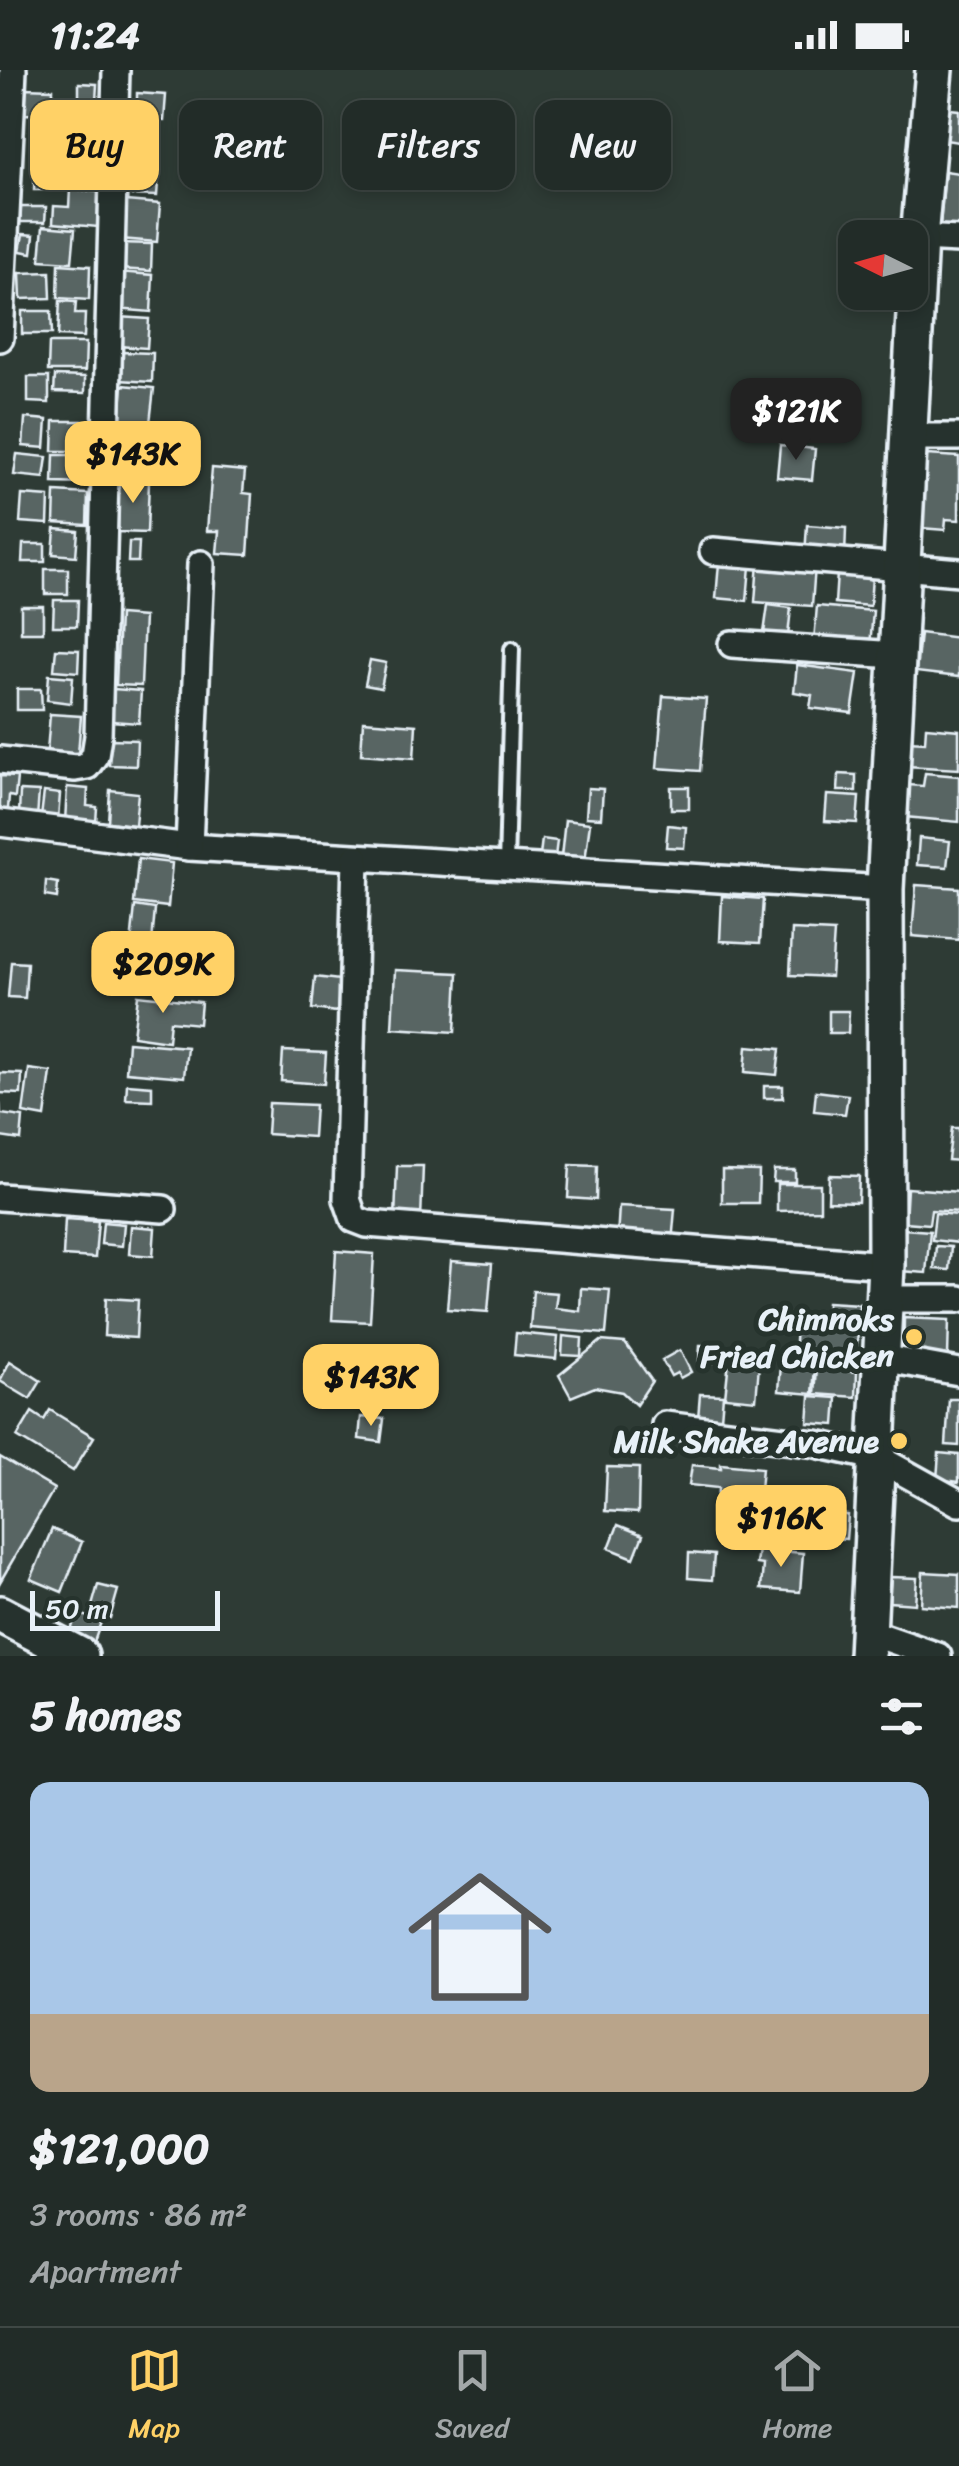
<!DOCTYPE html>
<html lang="en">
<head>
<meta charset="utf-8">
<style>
  body { margin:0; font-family:Sriracha,sans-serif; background:#2a3430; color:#f1f3f6; height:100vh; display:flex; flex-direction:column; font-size:38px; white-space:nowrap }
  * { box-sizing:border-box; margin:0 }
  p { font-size:32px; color:#a2a7a8 }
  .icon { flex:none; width:55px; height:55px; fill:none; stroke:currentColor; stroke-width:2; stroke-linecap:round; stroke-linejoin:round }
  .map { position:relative; height:1586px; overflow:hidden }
  .details { display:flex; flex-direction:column; background:#222c28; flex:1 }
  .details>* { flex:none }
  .guide { position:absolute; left:30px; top:30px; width:900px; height:90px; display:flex; gap:20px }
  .needle { width:65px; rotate:275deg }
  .fabs { position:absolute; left:838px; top:150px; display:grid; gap:20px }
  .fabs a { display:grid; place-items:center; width:90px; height:90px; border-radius:20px; background:#222c28; box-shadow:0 5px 15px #0003,0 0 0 2px #3f4845; font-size:50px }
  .scale { position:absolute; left:30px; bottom:25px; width:190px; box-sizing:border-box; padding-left:10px; border:5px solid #e8f1f8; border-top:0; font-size:28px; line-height:35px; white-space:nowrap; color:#e8f1f8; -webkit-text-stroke:8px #26332d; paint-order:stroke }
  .price { position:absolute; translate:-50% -85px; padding:0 22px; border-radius:20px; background:#ffd166; color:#111; font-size:32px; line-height:65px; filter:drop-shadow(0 2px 5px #0008) }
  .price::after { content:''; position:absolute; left:50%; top:60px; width:30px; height:22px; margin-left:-15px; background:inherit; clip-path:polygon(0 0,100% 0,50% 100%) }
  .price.selected { background:#222; color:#fff }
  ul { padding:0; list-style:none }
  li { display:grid; align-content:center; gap:20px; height:530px; padding:0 30px }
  li span { display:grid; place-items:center; height:310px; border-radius:20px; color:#555 }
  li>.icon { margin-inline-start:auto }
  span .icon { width:180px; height:180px; fill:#fffc; stroke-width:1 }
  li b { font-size:42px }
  h2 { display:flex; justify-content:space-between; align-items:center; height:120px; padding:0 30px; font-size:42px }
  .chip { padding:0 35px; border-radius:20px; background:#222c28; box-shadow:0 5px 15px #0003,0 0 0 2px #3f4845; font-size:35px; line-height:90px }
  .chip.selected { background:#ffd166; color:#111 }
  .status { display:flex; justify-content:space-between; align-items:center; height:70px; padding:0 50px; background:#222c28; direction:ltr }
  .status svg { height:28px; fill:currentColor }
  .dock { display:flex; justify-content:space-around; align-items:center; height:140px; border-top:2px solid #3f4845; background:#222c28; font-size:28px; color:#a2a7a8 }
  .dock a { display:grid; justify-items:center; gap:5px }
  .dock .selected { color:#ffd166 }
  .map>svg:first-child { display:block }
</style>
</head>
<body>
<div class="status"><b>11:24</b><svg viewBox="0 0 49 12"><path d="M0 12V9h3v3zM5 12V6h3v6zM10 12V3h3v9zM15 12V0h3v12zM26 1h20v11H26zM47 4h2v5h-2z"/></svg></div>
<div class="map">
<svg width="959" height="1586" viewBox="0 0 959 1586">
  <rect width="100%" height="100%" fill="#2e3b35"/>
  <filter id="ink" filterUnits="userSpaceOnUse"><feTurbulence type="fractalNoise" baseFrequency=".01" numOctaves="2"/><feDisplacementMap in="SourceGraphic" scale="20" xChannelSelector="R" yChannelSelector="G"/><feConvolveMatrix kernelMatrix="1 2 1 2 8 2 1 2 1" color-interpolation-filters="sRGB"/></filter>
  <g filter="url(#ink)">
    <g fill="#596563" stroke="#e8f1f8" stroke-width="2.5">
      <path d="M79,13L97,14L96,31L79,30Z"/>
      <path d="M23,18L53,19L52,45L22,44Z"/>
      <path d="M137,23L166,25L164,51L125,48L126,36H137Z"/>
      <path d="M949,39L959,40V72L945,70Z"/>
      <rect x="81" y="49" width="13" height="18"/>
      <path d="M36,56L57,57L56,69L35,68Z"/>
      <path d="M67,79L87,80V96H92L91,116H66Z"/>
      <path d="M35,92L54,93V120H34Z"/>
      <path d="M133,96L159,97L157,126L132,125Z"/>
      <path d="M945,101L959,103V157L940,156Z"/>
      <path d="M70,119L101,122L98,157L53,153L54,136L69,137Z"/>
      <path d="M126,131L160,134L157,172L120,169Z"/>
      <path d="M21,137H46L45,152H20Z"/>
      <path d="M43,156L75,159L72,192L40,190Z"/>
      <path d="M23,164L34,165L32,183L20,181Z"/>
      <path d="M120,173L152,174L151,201L119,199Z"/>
      <path d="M59,194L90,196L89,230L58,228Z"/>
      <path d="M50,202L51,228L21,229L20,203Z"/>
      <path d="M119,202L153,205L151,242L116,239Z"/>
      <path d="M60,231L76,232L75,244H85L84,267L58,266Z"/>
      <path d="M22,241H51L52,264H22Z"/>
      <path d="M119,247L149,249L147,278L117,276Z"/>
      <path d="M49,273H86L85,301H48Z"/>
      <path d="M121,282L153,283L152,312L119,310Z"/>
      <path d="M55,306L85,307V323L54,322Z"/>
      <path d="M28,307H49V333L28,332Z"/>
      <path d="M123,315L154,318L150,353L120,350Z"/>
      <path d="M25,348L47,350L45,378L23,376Z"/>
      <path d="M54,351H83V381H53Z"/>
      <path d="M120,356H150L149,394L119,393Z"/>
      <path d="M780,375L815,379L812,410L777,407Z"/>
      <path d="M17,384L47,387L44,408L14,405Z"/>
      <path d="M54,385H90V414L53,413Z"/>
      <path d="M927,385L959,387V450L946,449L945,460L921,458Z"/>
      <path d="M212,398L245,401L243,423L252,424L248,485L217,483L219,461H207Z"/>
      <path d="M119,410L149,411L147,463L118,462Z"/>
      <path d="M55,422L88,424L87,455L54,453Z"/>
      <path d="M22,425L49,427L48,454L20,452Z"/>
      <path d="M807,455L846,458L845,487L805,485Z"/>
      <path d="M55,459L78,461L76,486L53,484Z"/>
      <path d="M129,472H139L138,492H128Z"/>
      <path d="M23,474H45V492H22Z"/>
      <path d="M758,492L815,496L812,536L755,532Z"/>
      <path d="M719,493L750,496L747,531L716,528Z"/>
      <rect x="45" y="499" width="23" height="25"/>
      <path d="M837,503L872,506L870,536L835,533Z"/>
      <path d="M54,530H78L77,556H53Z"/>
      <path d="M768,535L791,538L788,566L764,563Z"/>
      <rect x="21" y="536" width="22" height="26"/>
      <path d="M817,536L873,541L870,576L814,571Z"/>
      <path d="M119,545L144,547L141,616L116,615Z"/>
      <path d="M920,563L959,568V607L916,602Z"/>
      <path d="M56,579L79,580L78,602L54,600Z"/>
      <path d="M370,590L386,593L381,618L365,615Z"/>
      <path d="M797,595L858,603L852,643L810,638L812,625L794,622Z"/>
      <path d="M49,605L73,607L71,633L47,630Z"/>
      <path d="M17,619H41L42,640H17Z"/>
      <path d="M113,619L141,621L139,653L111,651Z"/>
      <path d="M663,626L706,629L700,701L657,698Z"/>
      <path d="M50,644L81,646L78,684L47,682Z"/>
      <path d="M363,651L416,655L414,688L361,684Z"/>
      <path d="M926,657L959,660V699L906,696L908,671L925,672Z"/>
      <path d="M111,669L137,670L136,696L109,695Z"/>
      <path d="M925,703L959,706V752L905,747L908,715L923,716Z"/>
      <path d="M839,704L856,705V721H838Z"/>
      <path d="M0,706L17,707L15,727L9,726L8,739H0Z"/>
      <path d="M67,717L88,719L87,736L97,737L96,753L65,752Z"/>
      <rect x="671" y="717" width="18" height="22"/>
      <path d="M588,718L603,719L601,748L586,747Z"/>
      <path d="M110,720L138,723L135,755L108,752Z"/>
      <path d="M20,721L39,722L37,748L19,746Z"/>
      <path d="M44,722L60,724L58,749L41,747Z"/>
      <path d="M827,725L859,727L857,753L825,751Z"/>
      <path d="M565,750L590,753L585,791L561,787Z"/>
      <path d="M668,755L686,757L684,778L666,777Z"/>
      <path d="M919,768L950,771L947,797L917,795Z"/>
      <path d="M542,769L557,771L555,787L540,785Z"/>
      <path d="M138,789L172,793L168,837L134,833Z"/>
      <path d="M46,811L58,813L57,828L45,826Z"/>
      <path d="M916,815L959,818V870L912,866Z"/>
      <path d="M722,826L763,829L760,873L720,871Z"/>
      <path d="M135,836L155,839L151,884L130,883Z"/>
      <path d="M792,860L834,862L831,907L790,905Z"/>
      <path d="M11,892L27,893L25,928L8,927Z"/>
      <path d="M395,900L458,903L455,962L392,958Z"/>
      <path d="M315,907L340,910L337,942L312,939Z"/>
      <path d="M138,925L201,932L199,954L170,951L168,971L133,966Z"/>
      <path d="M829,941H849L848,963H829Z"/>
      <path d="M128,972L187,977L184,1007L126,1002Z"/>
      <path d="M747,976L780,979L777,1005L745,1002Z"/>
      <path d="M283,981L326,983L324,1014L281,1011Z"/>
      <path d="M29,999L51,1002L45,1047L23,1043Z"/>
      <path d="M0,1003L22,1004L21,1024L0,1023Z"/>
      <path d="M127,1014L152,1016V1030L126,1029Z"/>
      <rect x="764" y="1016" width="19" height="12"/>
      <path d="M816,1021L848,1025L845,1044L814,1041Z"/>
      <path d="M0,1032L1,1044L23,1047L21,1070L0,1067Z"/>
      <path d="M269,1033L315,1035L313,1067L267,1064Z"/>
      <path d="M952,1058H959V1091L948,1090Z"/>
      <path d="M570,1095L597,1096L596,1130L568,1128Z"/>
      <path d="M397,1096H423L421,1150L395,1149Z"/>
      <path d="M722,1100L759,1101L758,1133H722Z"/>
      <path d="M774,1100H795V1112H773Z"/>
      <path d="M829,1105L859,1106L858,1132L828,1131Z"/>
      <path d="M777,1114H820V1140L777,1141Z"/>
      <path d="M907,1118L959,1122V1142L931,1140L929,1154L905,1152Z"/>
      <path d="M619,1136L675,1139L672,1173L617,1169Z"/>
      <path d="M935,1143L959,1145V1173L932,1170Z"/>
      <path d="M65,1149L98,1151L95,1188L63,1186Z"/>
      <path d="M103,1152L124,1154L122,1176L101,1174Z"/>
      <path d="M131,1156L155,1158L153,1186L129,1184Z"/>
      <path d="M903,1159L930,1161L926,1203L900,1201Z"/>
      <path d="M936,1176L951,1177L949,1200L934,1199Z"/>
      <path d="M336,1181L374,1184L370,1252L332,1250Z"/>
      <path d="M451,1191L492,1194L488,1242L447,1239Z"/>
      <path d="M581,1218L610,1220L606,1264L530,1258L533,1221L557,1223L555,1238L580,1241Z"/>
      <path d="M106,1228L138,1230L136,1268L104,1266Z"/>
      <path d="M827,1232L859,1234L858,1257L826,1255Z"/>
      <path d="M904,1248L949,1250L948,1287L903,1286Z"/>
      <path d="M796,1256L858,1262L855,1293L794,1287Z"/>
      <path d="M516,1263L558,1267L556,1289L514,1285Z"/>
      <path d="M563,1266L582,1268L581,1286L562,1285Z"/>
      <path d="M601,1271L625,1273L652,1311L636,1335L622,1322L595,1317L571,1327L559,1305Z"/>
      <path d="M700,1275L725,1276L724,1293L699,1291Z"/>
      <path d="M680,1280L691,1302L680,1308L677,1303L671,1306L662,1290Z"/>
      <path d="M730,1281L760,1284L756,1330L725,1327Z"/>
      <path d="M10,1291L41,1311L30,1329L0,1311Z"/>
      <path d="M781,1293L815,1296L813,1324L779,1321Z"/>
      <path d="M817,1298L857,1302L856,1327L815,1324Z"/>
      <path d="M700,1324L723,1325L721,1349L698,1348Z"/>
      <path d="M810,1326L837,1328L835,1355L808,1353Z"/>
      <path d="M949,1329H959V1376L946,1375Z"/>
      <path d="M50,1340L94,1367L73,1401L17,1367L32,1342L44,1350Z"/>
      <path d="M361,1347L384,1349L381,1372L359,1369Z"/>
      <path d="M939,1383L959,1385V1412L937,1409Z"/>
      <path d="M0,1387L54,1419L0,1512Z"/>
      <path d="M721,1394L762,1398L758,1441L717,1437L718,1418L689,1415L692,1395L721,1398Z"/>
      <path d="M607,1397L639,1398L638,1443L605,1441Z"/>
      <path d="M737,1442L748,1451L730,1472L719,1462Z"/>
      <path d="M823,1442L848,1445L846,1469L821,1467Z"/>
      <path d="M749,1447L779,1448L777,1467L748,1465Z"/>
      <path d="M618,1455L643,1465L634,1488L609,1478Z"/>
      <path d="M52,1459L82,1472L62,1522L31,1509Z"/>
      <path d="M758,1479L803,1483L800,1522L761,1519L763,1495L756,1494Z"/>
      <path d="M689,1483L714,1485L712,1510L688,1508Z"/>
      <path d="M923,1502L959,1504V1538L921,1535Z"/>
      <path d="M891,1507L917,1508L915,1534L889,1532Z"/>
      <path d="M98,1515L118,1520L110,1548L90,1543Z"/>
      <path d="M77,1543L101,1552L93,1575L69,1566Z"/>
    </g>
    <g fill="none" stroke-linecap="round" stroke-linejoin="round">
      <g stroke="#e8f1f8" stroke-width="20">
        <path id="lane" d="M506,796L512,579"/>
      </g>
      <g stroke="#e8f1f8" stroke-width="32">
        <g id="street">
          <path d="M919,168L959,170"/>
          <path d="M0,268L13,0"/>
          <path d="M908,367H959"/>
          <path d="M713,481L959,502"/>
          <path d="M732,574L896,585"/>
          <path d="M0,690L75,698L87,696L95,685L98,666L116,0"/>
          <path d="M0,753L189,777L885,819"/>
          <path d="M189,777L201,494"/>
          <path d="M356,788L347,1129L354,1149L367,1154L406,1157L886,1195"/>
          <path d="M0,1127L163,1139"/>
          <path d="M885,1229H959"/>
          <path d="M882,1288L959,1302"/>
          <path d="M665,1355L816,1374L876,1387L959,1433"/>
          <path d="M869,1562L938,1586"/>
        </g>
      </g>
      <g stroke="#e8f1f8" stroke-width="42">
        <g id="secondary">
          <path d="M0,1544L80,1586"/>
          <path d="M867,1586L886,1195L885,819L919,168L934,0"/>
        </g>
      </g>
      <use href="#lane" stroke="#26332d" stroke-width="12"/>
      <use href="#street" stroke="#26332d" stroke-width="25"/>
      <use href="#secondary" stroke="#26332d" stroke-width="35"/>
    </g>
  </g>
  <g fill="#ffd166" stroke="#26332d" stroke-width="4">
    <circle cx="914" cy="1267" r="10"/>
    <circle cx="899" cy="1371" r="10"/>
  </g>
  <g text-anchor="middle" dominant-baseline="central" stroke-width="10" stroke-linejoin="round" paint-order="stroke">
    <g font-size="32" font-weight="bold" fill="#e8f1f8" stroke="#26332d" text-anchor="end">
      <text x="894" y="1249">Chimnoks<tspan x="894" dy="37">Fried Chicken</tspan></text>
      <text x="879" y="1371">Milk Shake Avenue</text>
    </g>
  </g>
</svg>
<div class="fabs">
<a><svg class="needle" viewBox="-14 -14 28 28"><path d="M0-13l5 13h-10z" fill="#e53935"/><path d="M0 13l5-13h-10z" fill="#a2a7a8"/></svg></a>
</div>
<div class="scale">50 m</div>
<b class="price selected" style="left:796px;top:393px">$121K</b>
<b class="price" style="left:133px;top:436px">$143K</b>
<b class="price" style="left:163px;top:946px">$209K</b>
<b class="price" style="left:371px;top:1359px">$143K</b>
<b class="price" style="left:781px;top:1500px">$116K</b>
<div class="guide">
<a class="chip selected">Buy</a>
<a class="chip">Rent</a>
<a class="chip">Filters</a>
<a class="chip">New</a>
</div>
</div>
<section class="details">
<h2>5 homes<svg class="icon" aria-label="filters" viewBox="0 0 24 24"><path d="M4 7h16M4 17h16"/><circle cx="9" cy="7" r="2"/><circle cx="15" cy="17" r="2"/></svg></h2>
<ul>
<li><span style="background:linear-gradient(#a9c7e8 75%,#b9a48a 0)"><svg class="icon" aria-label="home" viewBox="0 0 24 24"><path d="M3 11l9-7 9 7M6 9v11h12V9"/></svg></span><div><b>$121,000</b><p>3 rooms · 86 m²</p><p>Apartment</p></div></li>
</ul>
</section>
<nav class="dock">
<a class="selected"><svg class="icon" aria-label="map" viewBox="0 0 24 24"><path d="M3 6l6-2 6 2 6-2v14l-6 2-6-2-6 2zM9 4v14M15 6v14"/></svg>Map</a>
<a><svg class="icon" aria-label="saved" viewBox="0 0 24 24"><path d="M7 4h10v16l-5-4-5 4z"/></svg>Saved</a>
<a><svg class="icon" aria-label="home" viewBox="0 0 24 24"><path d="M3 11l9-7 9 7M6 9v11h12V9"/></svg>Home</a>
</nav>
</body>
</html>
